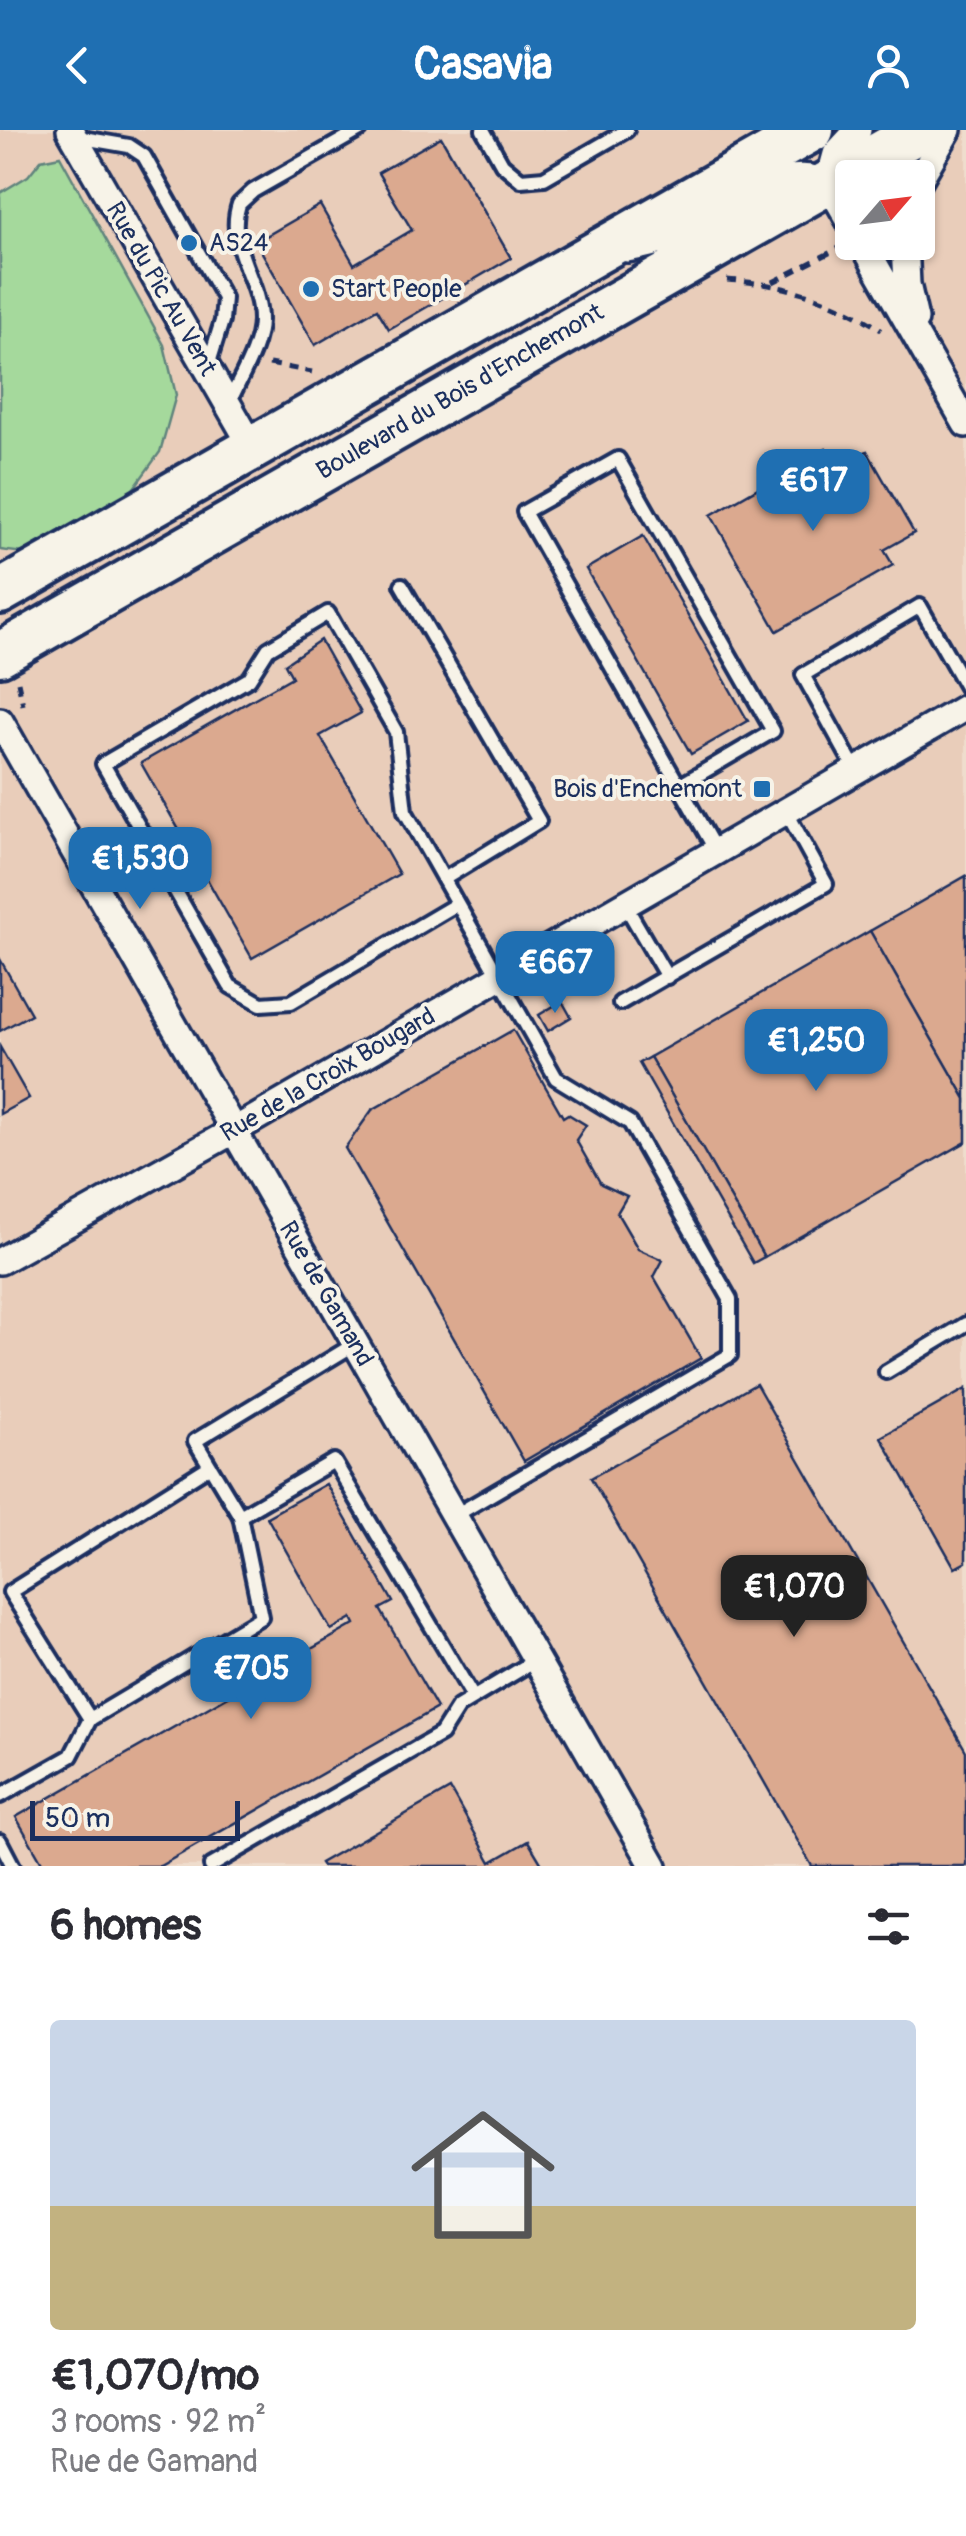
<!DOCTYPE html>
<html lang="en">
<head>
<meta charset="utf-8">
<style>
  body { margin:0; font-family:Pangolin,sans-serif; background:#f7f7f7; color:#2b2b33; height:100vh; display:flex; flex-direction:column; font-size:38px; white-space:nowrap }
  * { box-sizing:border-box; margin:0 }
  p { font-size:32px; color:#7c7c81 }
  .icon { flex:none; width:55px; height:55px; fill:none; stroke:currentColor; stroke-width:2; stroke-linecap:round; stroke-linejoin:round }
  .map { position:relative; height:1736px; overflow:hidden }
  .side { display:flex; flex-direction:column; background:#fff; flex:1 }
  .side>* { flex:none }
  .needle { width:65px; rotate:62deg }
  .fabs { position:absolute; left:835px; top:30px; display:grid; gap:20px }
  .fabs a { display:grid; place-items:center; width:100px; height:100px; border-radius:10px; background:#fff; box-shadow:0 2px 8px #0004; font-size:50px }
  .scale { position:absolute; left:30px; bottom:25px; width:210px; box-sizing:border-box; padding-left:10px; border:5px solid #1b2f5e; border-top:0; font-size:28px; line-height:35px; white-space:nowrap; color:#1b2f5e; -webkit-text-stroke:8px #f7f3e8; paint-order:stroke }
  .price { position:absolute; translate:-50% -85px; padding:0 22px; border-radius:20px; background:#1f6fb2; color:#fff; font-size:32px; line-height:65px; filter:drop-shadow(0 2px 5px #0008) }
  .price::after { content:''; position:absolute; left:50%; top:60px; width:30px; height:22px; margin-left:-15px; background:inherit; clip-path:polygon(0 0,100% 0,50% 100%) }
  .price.current { background:#222; color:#fff }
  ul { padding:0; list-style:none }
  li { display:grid; align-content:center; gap:20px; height:530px; padding:0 50px }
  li+li { border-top:2px solid #e1e1e2 }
  li span { display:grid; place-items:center; height:310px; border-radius:10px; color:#555 }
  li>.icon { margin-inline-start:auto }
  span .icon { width:180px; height:180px; fill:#fffc; stroke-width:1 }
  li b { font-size:42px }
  h2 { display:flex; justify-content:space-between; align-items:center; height:120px; padding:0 50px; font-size:42px }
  header { display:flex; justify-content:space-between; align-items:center; height:130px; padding:0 50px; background:#1f6fb2; color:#fff; font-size:45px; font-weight:700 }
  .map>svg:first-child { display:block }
</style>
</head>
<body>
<header><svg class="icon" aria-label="back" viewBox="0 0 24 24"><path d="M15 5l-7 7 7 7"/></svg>Casavia<svg class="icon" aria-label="person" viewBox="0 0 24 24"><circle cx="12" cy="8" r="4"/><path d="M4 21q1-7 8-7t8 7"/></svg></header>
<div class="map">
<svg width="966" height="1736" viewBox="0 0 966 1736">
  <rect width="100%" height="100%" fill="#efddcd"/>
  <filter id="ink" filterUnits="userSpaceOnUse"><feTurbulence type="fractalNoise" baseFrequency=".01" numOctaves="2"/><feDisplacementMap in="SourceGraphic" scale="20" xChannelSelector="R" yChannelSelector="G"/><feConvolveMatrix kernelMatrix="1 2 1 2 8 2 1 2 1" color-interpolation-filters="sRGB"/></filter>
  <g filter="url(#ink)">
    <path fill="#e9cdba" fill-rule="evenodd" d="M0,0H966V1736H0ZM852,48H918V112H852Z"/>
    <path fill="#a5d99c" stroke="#60847d" stroke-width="2.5" d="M60,26L164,215L176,265L160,322L131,362L24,423L0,420V63L28,46L41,30Z"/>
    <g fill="#dba98f" stroke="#1b2f5e" stroke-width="2.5">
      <path d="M441,7L511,128L389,199L377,179L315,215L256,112L320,75L354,134L412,100L378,43Z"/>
      <path d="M826,319L837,338L867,321L914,403L884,420L893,435L777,501L711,385Z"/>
      <path d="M643,406L748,591L691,624L586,439Z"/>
      <path d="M320,510L361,583L320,606L399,744L252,828L141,633L292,547L285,534Z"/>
      <path d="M966,746V969L870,801Z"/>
      <path d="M870,801L966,969V1012L764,1127L650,927Z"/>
      <path d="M0,829L31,884L0,901Z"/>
      <path d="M562,871L571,887L548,901L539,885Z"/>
      <path d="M513,900L563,987L568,984L586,995L576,1010L601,1054L627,1066L617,1083L638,1119L663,1130L654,1147L701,1228L524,1331L345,1018L372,980Z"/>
      <path d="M0,917L29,968L0,984Z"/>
      <path d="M650,927L764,1127L753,1133L639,933Z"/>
      <path d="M756,1254L966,1621V1736H812L591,1348Z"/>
      <path d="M966,1259V1432L955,1438L881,1307Z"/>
      <path d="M326,1354L393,1472L380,1479L437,1578L160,1736H44L16,1687L355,1494L352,1488L331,1500L267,1387Z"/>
      <path d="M450,1659L491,1732L528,1711L543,1736H322L320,1733Z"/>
    </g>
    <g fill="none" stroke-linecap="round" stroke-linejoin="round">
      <g stroke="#1b2f5e" stroke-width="20">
        <g id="lane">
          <path d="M483,0L502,34L521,50L544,48L627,0"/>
          <path d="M77,7L129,16L144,26L224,168L222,191L208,236"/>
          <path d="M229,273C240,248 260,217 260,190C260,150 225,115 239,74L253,61L360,0"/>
          <path d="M402,455L539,691L444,749"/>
          <path d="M856,641L803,545L920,476L966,557"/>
          <path d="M679,656L773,601L618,329L524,382L716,721"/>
          <path d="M624,773L667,847"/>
          <path d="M620,873L826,754L786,681"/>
          <path d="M886,1242L966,1194"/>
          <path d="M210,1336L10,1462L90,1589L261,1487L240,1386L195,1311L355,1214"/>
          <path d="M240,1386L334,1331L473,1567"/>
          <path d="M454,1386L730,1225V1169L630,993L556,948L405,681L396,602L328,483L268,519L249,549L103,634L230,856L261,874L291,872L457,774"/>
          <path d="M0,1666L71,1626L90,1589"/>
          <path d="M0,1711L13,1736"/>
          <path d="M211,1736L441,1604L458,1577L536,1530"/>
        </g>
      </g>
      <g stroke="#1b2f5e" stroke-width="32">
        <g id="street">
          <path d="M70,0L253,318"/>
          <path d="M918,52L948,0"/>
          <path d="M828,53L836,24L858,0"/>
          <path d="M828,53L852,95"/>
          <path d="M862,112L966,294"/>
          <path d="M905,112L907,154L915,189"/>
          <path d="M627,119C642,116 658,113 672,107C719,86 776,29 828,53"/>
          <path d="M0,591L654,1736"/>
          <path d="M0,1131L233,1001L966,577"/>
        </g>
      </g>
      <g stroke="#1b2f5e" stroke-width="50">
        <g id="primary">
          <path d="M0,462L812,0"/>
          <path d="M0,524L921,0"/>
        </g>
      </g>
      <g stroke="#1b2f5e" stroke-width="5" stroke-dasharray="10 8" stroke-linecap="butt">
        <path d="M727,150C783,154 835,168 881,200"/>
        <path d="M773,152L839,118"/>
        <path d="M269,234L312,242"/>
        <path d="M18,552L23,575"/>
      </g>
      <use href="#lane" stroke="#f7f3e8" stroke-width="12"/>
      <use href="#street" stroke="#f7f3e8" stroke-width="25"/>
      <use href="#primary" stroke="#f7f3e8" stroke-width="42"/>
    </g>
  </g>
  <g fill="#1f6fb2" stroke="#f7f3e8" stroke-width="4">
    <circle cx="189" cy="113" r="10"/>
    <circle cx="311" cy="159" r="10"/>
    <rect x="752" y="649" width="20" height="20" rx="5"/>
  </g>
  <g text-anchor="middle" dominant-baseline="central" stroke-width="8" stroke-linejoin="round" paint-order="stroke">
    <g font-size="25" fill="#1b2f5e" stroke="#f7f3e8" text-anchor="start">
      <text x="209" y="113">AS24</text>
      <text x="331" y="159">Start People</text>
      <text x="742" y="659" text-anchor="end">Bois d'Enchemont</text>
    </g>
    <g font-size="25" fill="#1b2f5e" stroke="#f7f3e8">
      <text transform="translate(161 159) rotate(60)">Rue du Pic Au Vent</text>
      <text transform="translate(460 262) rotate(-30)">Boulevard du Bois d'Enchemont</text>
      <text transform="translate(328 945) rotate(-30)">Rue de la Croix Bougard</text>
      <text transform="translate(326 1164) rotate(60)">Rue de Gamand</text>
    </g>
  </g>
</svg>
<div class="fabs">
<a><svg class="needle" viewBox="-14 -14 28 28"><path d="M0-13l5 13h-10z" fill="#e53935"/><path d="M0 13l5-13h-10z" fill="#7c7c81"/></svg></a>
</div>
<div class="scale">50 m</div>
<b class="price" style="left:813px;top:404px">€617</b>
<b class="price" style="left:140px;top:782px">€1,530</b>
<b class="price" style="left:555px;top:886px">€667</b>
<b class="price" style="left:816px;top:964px">€1,250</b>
<b class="price current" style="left:794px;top:1510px">€1,070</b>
<b class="price" style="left:251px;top:1592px">€705</b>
</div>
<section class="side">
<h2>6 homes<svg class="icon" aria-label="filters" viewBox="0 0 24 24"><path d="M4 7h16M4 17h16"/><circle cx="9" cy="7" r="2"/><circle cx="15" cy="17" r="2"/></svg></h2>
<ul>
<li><span style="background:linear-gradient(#c9d6e8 60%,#c2b280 0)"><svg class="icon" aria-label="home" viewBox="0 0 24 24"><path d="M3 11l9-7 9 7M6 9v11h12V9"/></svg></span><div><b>€1,070/mo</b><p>3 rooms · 92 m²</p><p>Rue de Gamand</p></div></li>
</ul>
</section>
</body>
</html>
